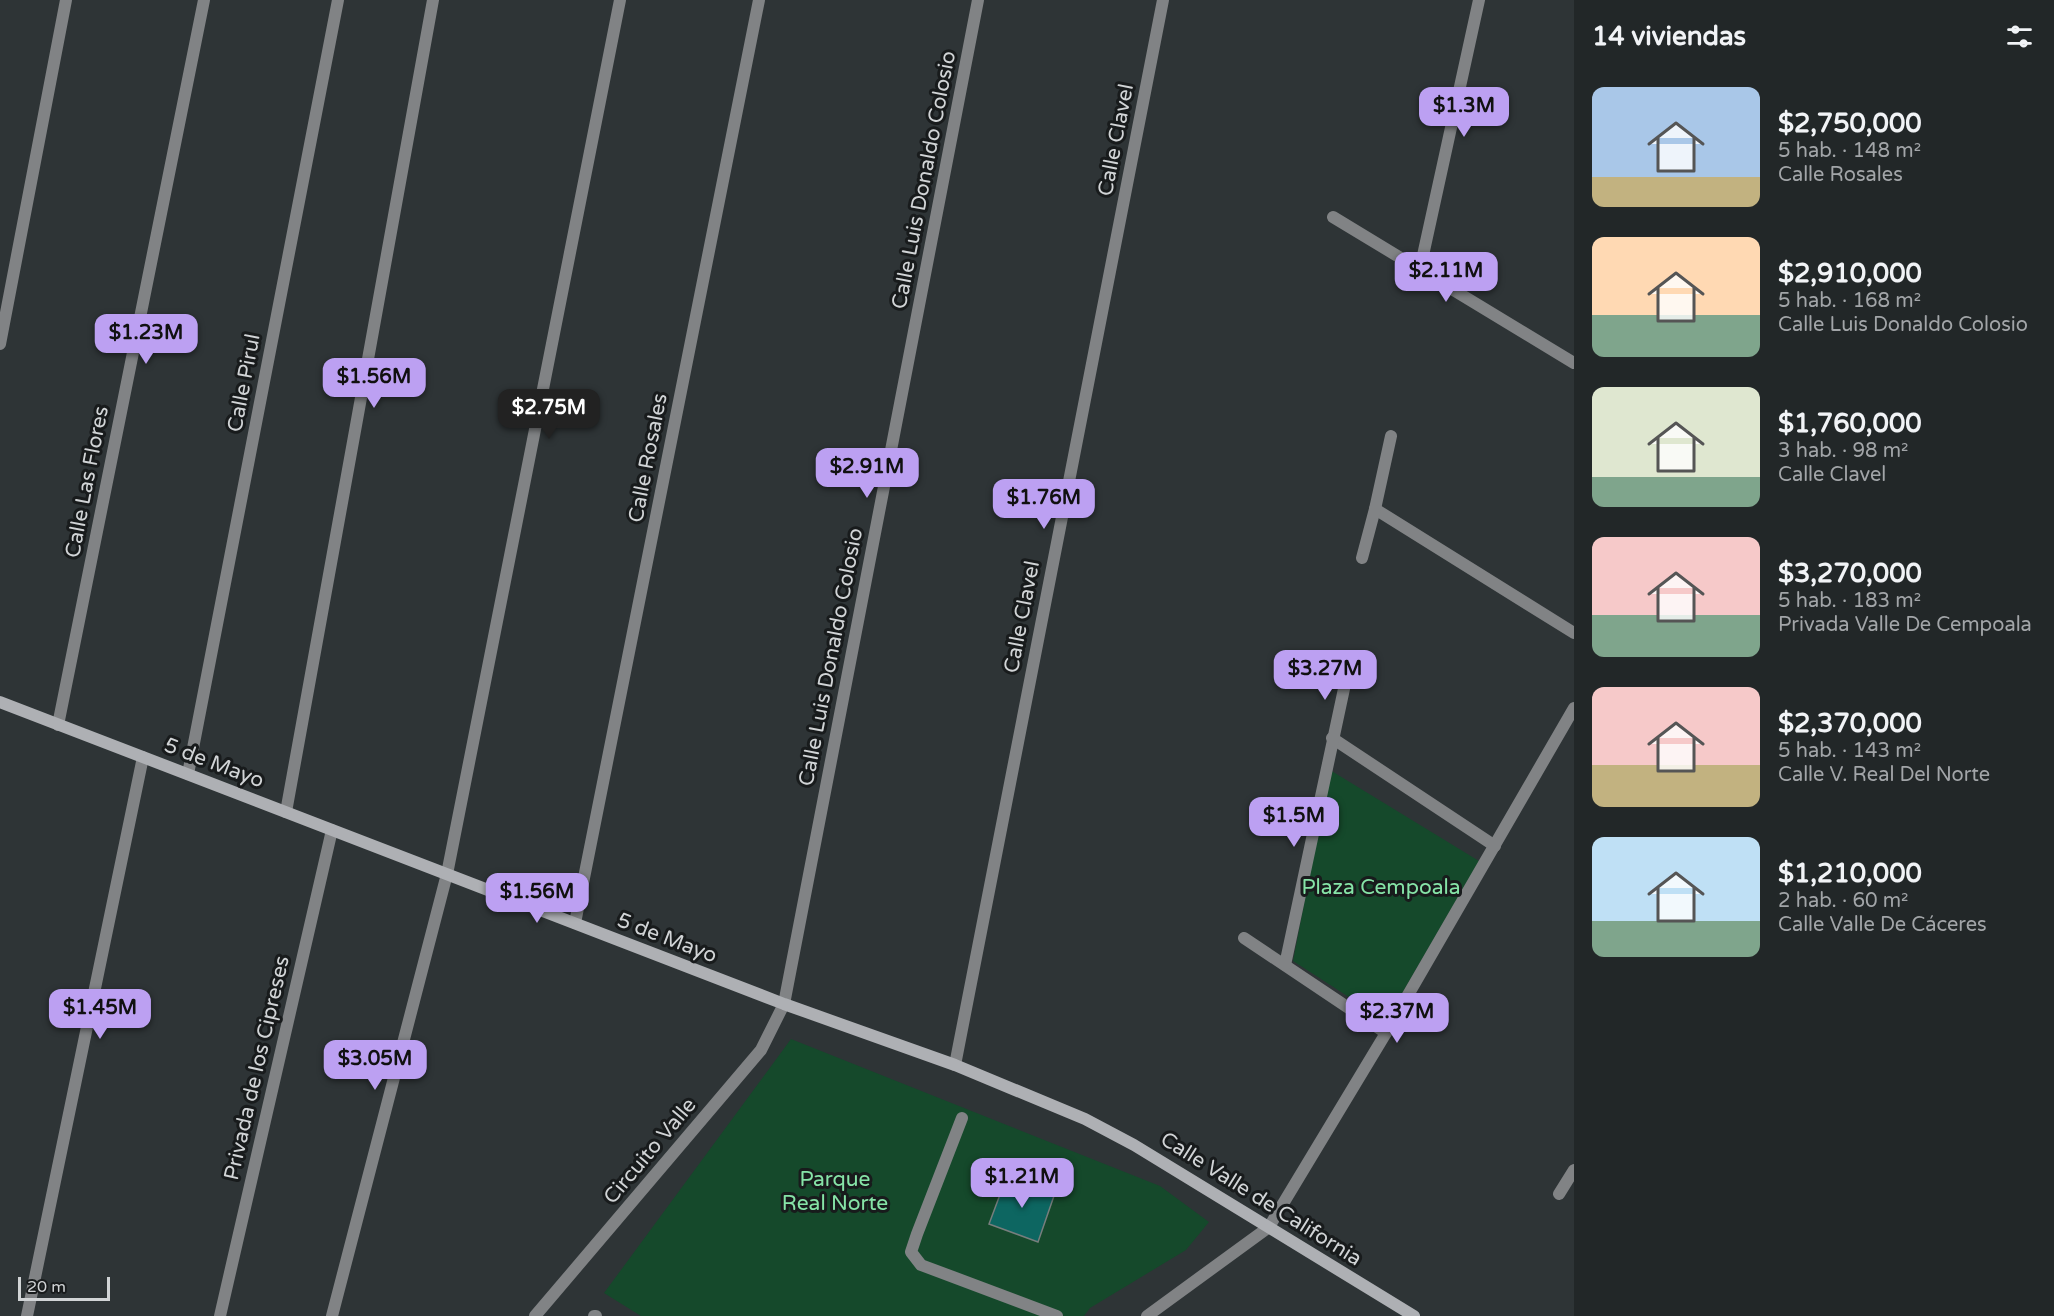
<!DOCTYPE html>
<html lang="es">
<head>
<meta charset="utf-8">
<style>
  body { margin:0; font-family:"Varela Round",sans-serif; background:#2a2f30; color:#f1f3f6; height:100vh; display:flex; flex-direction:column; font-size:22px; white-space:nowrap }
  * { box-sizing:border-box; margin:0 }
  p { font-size:20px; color:#a2a5a8 }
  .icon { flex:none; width:33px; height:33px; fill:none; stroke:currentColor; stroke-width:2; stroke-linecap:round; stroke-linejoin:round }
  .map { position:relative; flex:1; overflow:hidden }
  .panel { display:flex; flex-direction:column; background:#222728; width:480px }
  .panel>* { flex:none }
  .scale { position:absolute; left:18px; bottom:15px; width:92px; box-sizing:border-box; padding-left:6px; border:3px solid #d1d4d6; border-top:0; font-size:16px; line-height:21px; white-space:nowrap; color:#d1d4d6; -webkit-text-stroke:4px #181b1c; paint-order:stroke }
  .price { position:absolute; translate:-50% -51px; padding:0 14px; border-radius:12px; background:#bca0f2; color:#111; font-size:20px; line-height:39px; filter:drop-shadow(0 2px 3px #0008) }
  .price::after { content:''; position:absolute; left:50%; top:36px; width:18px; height:14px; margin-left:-9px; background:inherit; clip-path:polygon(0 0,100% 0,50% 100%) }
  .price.current { background:#222; color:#fff }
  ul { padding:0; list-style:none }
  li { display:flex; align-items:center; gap:18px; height:150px; padding:0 18px }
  li span { display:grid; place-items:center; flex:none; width:168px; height:120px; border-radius:12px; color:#555 }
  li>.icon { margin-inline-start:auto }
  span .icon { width:72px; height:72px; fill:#fffc; stroke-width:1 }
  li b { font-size:26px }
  h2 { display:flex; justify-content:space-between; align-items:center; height:72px; padding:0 18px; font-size:26px }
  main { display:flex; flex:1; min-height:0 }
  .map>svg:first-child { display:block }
</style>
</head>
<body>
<main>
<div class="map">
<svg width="1574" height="1316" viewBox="0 0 1574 1316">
  <rect width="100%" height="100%" fill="#2e3436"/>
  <g fill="#15492b">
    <path d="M1330,770L1479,861L1386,1021L1293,961Z"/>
    <path d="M791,1039L1160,1186L1209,1222L1186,1250L1090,1308L1084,1316H641L604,1293Z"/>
  </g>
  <path fill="#0d6661" stroke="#777e7d" stroke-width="1.5" d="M1007,1176L1055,1193L1038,1242L989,1224Z"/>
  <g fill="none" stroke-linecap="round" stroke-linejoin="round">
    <g stroke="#818385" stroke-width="12">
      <path d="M1333,217L1574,363"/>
      <path d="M1420,269L1479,0"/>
      <path d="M0,344L66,0"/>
      <path d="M1375,509L1574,633"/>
      <path d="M1362,558L1375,509L1391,436"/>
      <path d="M58,725L204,0"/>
      <path d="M1332,738L1495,846"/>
      <path d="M188,774L338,0"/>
      <path d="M286,812L433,0"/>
      <path d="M575,923L759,0"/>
      <path d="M1244,938L1386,1033"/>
      <path d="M1285,965L1348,670"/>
      <path d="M955,1065L1163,0"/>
      <path d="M962,1118L917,1234L911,1252L921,1265L1057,1316"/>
      <path d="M1559,1194L1574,1170"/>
      <path d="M27,1316L143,757"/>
      <path d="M220,1316L332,830"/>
      <path d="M332,1316L447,874L620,0"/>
      <path d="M535,1316L761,1050L784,1004L978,0"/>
      <path d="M594,1316H596"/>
      <path d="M1147,1316L1269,1227L1386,1033L1574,708"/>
    </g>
    <path stroke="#aeb0b4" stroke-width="12" d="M0,702L784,1004L955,1065L1085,1119L1134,1145L1414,1316"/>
  </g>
  <g text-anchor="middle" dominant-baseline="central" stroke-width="6" stroke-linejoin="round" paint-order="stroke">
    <g font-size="21" fill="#d1d4d6" stroke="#181b1c">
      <text transform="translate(1116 140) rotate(-79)">Calle Clavel</text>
      <text transform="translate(924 180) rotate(-79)">Calle Luis Donaldo Colosio</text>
      <text transform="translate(244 383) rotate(-79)">Calle Pirul</text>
      <text transform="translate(648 458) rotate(-79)">Calle Rosales</text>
      <text transform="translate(87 482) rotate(-79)">Calle Las Flores</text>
      <text transform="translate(1022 617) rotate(-79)">Calle Clavel</text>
      <text transform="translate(831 657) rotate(-79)">Calle Luis Donaldo Colosio</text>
      <text transform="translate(214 763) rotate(21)">5 de Mayo</text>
      <text transform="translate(667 938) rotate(21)">5 de Mayo</text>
      <text transform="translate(257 1068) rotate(-77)">Privada de los Cipreses</text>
      <text transform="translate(650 1151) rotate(-50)">Circuito Valle</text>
      <text transform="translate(1261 1199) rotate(32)">Calle Valle de California</text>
    </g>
    <g font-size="21" fill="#86e4a7" stroke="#181b1c">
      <text x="1381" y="887">Plaza Cempoala</text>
      <text x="835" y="1179">Parque<tspan x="835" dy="24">Real Norte</tspan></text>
    </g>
  </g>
</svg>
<div class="scale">20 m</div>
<b class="price" style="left:1464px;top:138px">$1.3M</b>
<b class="price" style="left:1446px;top:303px">$2.11M</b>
<b class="price" style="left:146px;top:365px">$1.23M</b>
<b class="price" style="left:374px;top:409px">$1.56M</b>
<b class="price current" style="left:549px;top:440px">$2.75M</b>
<b class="price" style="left:867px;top:499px">$2.91M</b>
<b class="price" style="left:1044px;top:530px">$1.76M</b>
<b class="price" style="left:1325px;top:701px">$3.27M</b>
<b class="price" style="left:1294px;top:848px">$1.5M</b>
<b class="price" style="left:537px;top:924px">$1.56M</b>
<b class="price" style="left:100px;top:1040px">$1.45M</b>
<b class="price" style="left:1397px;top:1044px">$2.37M</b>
<b class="price" style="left:375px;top:1091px">$3.05M</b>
<b class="price" style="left:1022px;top:1209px">$1.21M</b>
</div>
<section class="panel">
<h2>14 viviendas<svg class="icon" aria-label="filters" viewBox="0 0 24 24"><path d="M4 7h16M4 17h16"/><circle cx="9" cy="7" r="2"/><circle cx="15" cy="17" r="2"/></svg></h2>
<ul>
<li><span style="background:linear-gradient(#a9c7e8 75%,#c2b280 0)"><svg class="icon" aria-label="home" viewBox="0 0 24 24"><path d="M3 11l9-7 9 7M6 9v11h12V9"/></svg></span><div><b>$2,750,000</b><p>5 hab. · 148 m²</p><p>Calle Rosales</p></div></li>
<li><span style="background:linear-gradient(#ffd9b3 65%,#7fa58c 0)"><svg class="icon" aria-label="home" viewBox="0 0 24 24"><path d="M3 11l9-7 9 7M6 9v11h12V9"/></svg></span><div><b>$2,910,000</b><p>5 hab. · 168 m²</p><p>Calle Luis Donaldo Colosio</p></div></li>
<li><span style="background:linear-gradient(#dfe7d0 75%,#7fa58c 0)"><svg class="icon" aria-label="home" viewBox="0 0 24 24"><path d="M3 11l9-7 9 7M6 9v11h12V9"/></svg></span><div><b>$1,760,000</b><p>3 hab. · 98 m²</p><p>Calle Clavel</p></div></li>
<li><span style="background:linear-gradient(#f6c9c9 65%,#7fa58c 0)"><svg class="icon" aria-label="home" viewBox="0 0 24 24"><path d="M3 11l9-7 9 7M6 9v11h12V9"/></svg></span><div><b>$3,270,000</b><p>5 hab. · 183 m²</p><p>Privada Valle De Cempoala</p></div></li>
<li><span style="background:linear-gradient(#f6c9c9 65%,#c2b280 0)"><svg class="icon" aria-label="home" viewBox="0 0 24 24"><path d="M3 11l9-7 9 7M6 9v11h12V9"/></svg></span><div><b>$2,370,000</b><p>5 hab. · 143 m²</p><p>Calle V. Real Del Norte</p></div></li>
<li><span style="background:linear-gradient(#bfe0f5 70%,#7fa58c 0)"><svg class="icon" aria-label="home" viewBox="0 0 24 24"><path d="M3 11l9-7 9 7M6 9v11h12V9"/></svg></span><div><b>$1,210,000</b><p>2 hab. · 60 m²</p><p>Calle Valle De Cáceres</p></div></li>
</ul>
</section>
</main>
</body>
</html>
